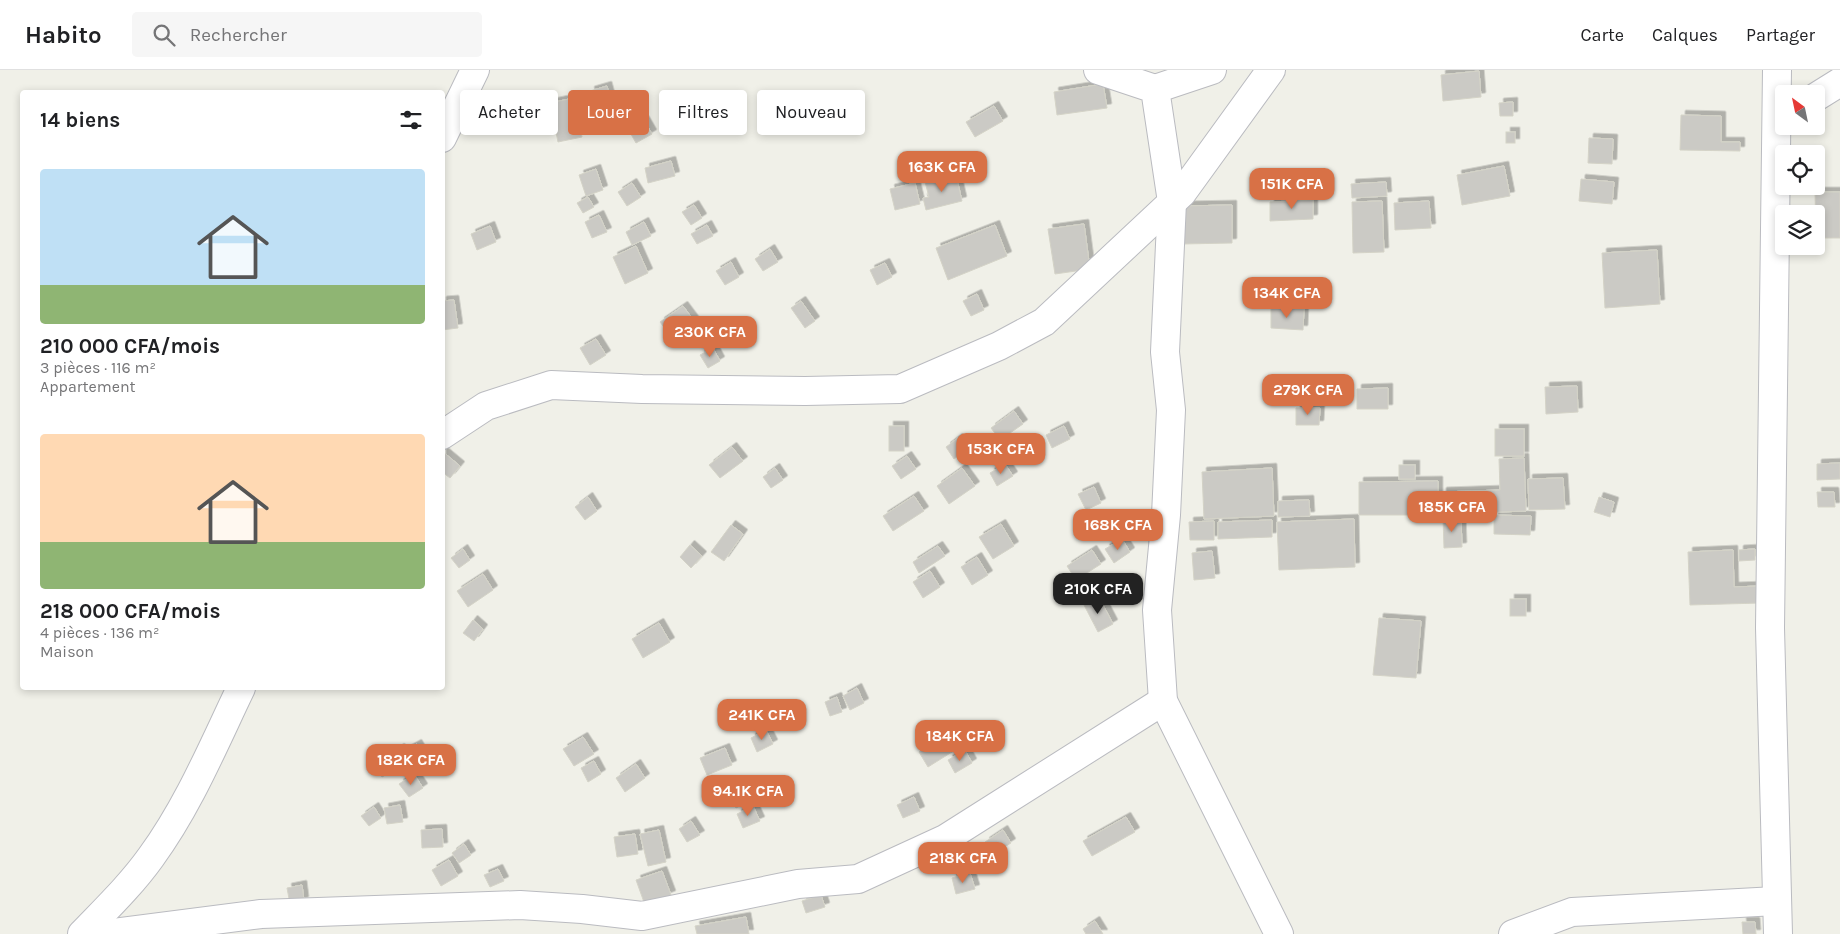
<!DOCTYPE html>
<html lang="fr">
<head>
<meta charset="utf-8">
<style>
  body { margin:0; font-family:Karla,sans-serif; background:#f6f6f6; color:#202124; height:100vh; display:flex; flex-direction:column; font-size:19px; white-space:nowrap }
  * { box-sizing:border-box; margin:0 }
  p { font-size:16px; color:#757577 }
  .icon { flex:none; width:28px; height:28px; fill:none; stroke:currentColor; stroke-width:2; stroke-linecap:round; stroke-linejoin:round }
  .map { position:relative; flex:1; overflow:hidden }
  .panel { position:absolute; left:20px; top:20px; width:425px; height:600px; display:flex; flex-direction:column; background:#fff; border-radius:5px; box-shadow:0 2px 8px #0003 }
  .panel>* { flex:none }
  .banner { position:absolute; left:460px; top:20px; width:475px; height:45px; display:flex; gap:10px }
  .needle { width:32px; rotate:327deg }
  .tools { position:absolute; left:1775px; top:15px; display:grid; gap:10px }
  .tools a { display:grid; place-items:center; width:50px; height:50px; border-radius:5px; background:#fff; box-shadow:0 2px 8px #0003; font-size:25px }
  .price { position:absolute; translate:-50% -42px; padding:0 11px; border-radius:10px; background:#d87146; color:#fff; font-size:16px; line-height:32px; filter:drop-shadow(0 1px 2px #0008) }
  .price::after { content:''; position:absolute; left:50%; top:30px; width:15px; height:11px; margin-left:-8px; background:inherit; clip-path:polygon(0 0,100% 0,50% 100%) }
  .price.on { background:#222; color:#fff }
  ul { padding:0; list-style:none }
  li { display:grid; align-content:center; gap:10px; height:265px; padding:0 20px }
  li span { display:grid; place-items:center; height:155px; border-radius:5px; color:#555 }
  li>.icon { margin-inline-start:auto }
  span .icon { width:90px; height:90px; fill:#fffc; stroke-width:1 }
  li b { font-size:21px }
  h2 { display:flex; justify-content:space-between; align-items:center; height:60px; padding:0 20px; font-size:21px }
  .chip { padding:0 18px; border-radius:5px; background:#fff; box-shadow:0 2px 8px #0003; font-size:18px; line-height:45px }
  .chip.on { background:#d87146; color:#fff }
  header { display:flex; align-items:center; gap:30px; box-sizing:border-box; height:70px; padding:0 25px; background:#fff; border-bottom:1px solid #e0e0e0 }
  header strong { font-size:24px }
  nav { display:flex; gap:28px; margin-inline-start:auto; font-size:18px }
  .search { width:350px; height:45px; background:#f6f6f6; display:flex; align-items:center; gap:12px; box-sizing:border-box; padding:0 18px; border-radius:5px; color:#757577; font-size:19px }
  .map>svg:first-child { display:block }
</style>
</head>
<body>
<header>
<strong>Habito</strong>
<div class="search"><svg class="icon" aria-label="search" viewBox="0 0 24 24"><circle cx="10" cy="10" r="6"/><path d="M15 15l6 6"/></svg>Rechercher</div>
<nav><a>Carte</a><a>Calques</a><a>Partager</a></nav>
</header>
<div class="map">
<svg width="1840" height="864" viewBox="0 0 1840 864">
  <defs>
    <filter id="shadow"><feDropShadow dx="4.5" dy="-4.5" stdDeviation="0" flood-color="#0004"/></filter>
  </defs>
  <rect width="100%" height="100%" fill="#f0f0e8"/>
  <g fill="#cbcac5" stroke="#d4d3c7" filter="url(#shadow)">
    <path d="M1479,1L1481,27L1443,31L1441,5Z"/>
    <path d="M1103,14L1107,38L1057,45L1054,22Z"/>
    <path d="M607,16L616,50L599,55L590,21Z"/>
    <path d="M574,28L582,67L558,72L550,33Z"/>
    <path d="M709,30L716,48L694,56L687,38Z"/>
    <path d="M1513,32V46H1500L1499,33Z"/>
    <path d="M994,36L1003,51L975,67L966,52Z"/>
    <path d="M1681,45L1721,46V72H1740V81L1680,80Z"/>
    <circle cx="682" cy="52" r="5.5"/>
    <path d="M644,50L652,64L636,73L628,59Z"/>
    <rect x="1506" y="62" width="9" height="11"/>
    <path d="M1589,68L1613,69L1612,94L1588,93Z"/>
    <path d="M671,91L675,106L648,113L645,98Z"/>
    <path d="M1504,96L1510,126L1462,135L1457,105Z"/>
    <path d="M596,99L603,120L586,126L579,105Z"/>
    <path d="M956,105L962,131L926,140L923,128L929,127L925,112Z"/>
    <path d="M1581,109L1614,112L1612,134L1579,131Z"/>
    <path d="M1386,112L1387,126L1352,128L1351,114Z"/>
    <path d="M632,113L641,127L627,136L618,122Z"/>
    <path d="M915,113L920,134L895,140L890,119Z"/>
    <path d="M1815,122H1840V168H1816Z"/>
    <path d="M588,127L594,137L583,143L577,133Z"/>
    <path d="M1313,130V149L1270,151V132Z"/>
    <path d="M1382,131L1384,182L1353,183L1352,132Z"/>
    <path d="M1429,131L1431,158L1395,160L1394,133Z"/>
    <path d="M694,135L702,148L691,155L682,142Z"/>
    <path d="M1232,135V173L1183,174V136Z"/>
    <path d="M599,145L607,162L592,168L585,152Z"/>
    <path d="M644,152L651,166L632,175L626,162Z"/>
    <path d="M1084,154L1090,199L1055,204L1048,159Z"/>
    <path d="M707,155L713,166L697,174L691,164Z"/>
    <path d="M995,155L1007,186L948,210L936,178Z"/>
    <path d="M490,156L496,172L477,180L471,164Z"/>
    <path d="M636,176L648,203L625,214L613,187Z"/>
    <path d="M770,179L778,192L763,201L755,189Z"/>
    <path d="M1657,180L1660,234L1605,238L1602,183Z"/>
    <path d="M731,192L739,207L725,215L716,201Z"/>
    <path d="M885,193L892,207L877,215L870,200Z"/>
    <path d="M977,224L984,240L971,246L963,231Z"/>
    <path d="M454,230L458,258L442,260V231Z"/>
    <path d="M801,231L815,251L805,258L791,238Z"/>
    <path d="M683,236L695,252L673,269L660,252Z"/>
    <path d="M1271,238L1304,239L1303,260L1271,258Z"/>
    <path d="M596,269L606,285L590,295L580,278Z"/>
    <path d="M713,278L720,291L708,298L700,285Z"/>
    <path d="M1577,316L1578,342L1546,344L1545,317Z"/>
    <path d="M1388,318V339H1357V319Z"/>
    <path d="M1296,338H1320L1319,355H1296Z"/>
    <path d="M1014,341L1023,354L1000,370L991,358Z"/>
    <rect x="889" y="356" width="15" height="25"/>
    <path d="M1064,356L1070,369L1052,378L1046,365Z"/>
    <rect x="1495" y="359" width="29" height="27"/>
    <path d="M958,368L966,380L954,389L946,377Z"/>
    <path d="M732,377L743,391L720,408L709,395Z"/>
    <path d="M442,381L460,396L450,408L442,402Z"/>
    <path d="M907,386L916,399L901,409L892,396Z"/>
    <path d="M1524,388L1526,441L1442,444V422L1500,420L1499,389Z"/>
    <path d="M1840,393V409L1817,410V394Z"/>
    <path d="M1005,394L1013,406L997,416L990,403Z"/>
    <rect x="1399" y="395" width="16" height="14"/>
    <path d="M775,398L783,410L771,418L763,407Z"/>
    <path d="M962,398L975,416L949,434L937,416Z"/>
    <path d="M1272,398L1274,446L1204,449L1202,402Z"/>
    <path d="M1563,408L1565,439L1529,440L1528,409Z"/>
    <path d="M1438,411V445H1359V412Z"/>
    <path d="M1094,417L1101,433L1086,440L1078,424Z"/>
    <path d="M1817,422H1834L1835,437H1818Z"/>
    <path d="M914,426L924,441L893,461L883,446Z"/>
    <path d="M588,427L597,441L585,450L575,437Z"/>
    <path d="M1599,427L1614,432L1610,447L1594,442Z"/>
    <path d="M1309,430L1310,446L1278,447V431Z"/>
    <path d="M1494,445L1531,446L1530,465L1494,464Z"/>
    <path d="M1443,448H1461L1462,477L1444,478Z"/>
    <path d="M1354,449L1355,497L1279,500L1277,452Z"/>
    <path d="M1272,450V467L1218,469V452Z"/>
    <path d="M1214,451V470H1190L1189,452Z"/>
    <path d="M1001,454L1014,476L993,489L979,467Z"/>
    <path d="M731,455L743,464L724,491L711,482Z"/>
    <path d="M1122,469L1130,482L1114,493L1105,479Z"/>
    <path d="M690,475L702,486L691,498L680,487Z"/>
    <path d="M938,476L945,486L919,503L913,492Z"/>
    <path d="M463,479L470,490L459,498L451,488Z"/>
    <path d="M1755,479V490L1739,491V480Z"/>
    <path d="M1092,480L1101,494L1076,510L1067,496Z"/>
    <path d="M1733,480L1734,517L1760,516L1761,533L1690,535L1688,482Z"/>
    <path d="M1212,481L1215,508L1194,510L1192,483Z"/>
    <path d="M977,487L988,505L972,515L961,497Z"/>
    <path d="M930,501L940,517L923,528L913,512Z"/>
    <path d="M483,504L493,520L468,537L457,521Z"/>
    <path d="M1092,510L1098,520L1086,528L1079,518Z"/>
    <path d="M1099,527L1113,554L1098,562L1084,535Z"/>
    <rect x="1510" y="529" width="16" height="17"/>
    <path d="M1379,548L1421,551L1416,608L1373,605Z"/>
    <path d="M473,550L483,559L474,571L463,563Z"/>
    <path d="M659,553L670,572L643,588L632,569Z"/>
    <path d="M857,618L864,633L850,640L843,626Z"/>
    <path d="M837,627L842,642L830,646L825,632Z"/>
    <path d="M766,660L773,674L757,682L751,668Z"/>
    <path d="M583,667L594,684L574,696L563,679Z"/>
    <path d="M953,667L960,677L928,697L919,682L934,672L937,677Z"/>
    <path d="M417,674L425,688L414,695L406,680Z"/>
    <path d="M400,678L408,692L382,707L375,693Z"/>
    <path d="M725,678L732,695L707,705L700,688Z"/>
    <path d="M965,680L972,693L955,703L948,690Z"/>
    <path d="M594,691L601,704L588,712L581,698Z"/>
    <path d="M636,694L645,708L625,722L616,708Z"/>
    <path d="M414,704L423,718L409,727L399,714Z"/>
    <path d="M760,712L765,722L754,727L750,717Z"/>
    <path d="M743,713L752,730L736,738L727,722Z"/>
    <path d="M914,727L920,741L903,748L897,735Z"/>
    <path d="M400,735L403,752L387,754L384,738Z"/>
    <path d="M753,736L760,751L743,758L737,744Z"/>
    <path d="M374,737L381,748L369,756L361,746Z"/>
    <path d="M1126,747L1135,762L1092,786L1083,771Z"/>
    <path d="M691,751L700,765L687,772L679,759Z"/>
    <path d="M442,759L443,777L422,778L421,760Z"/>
    <path d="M659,760L666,792L648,796L640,764Z"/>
    <path d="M1003,760L1011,773L993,784L985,772Z"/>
    <path d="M635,764L638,784L617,787L614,767Z"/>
    <path d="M464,774L471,785L459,793L452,783Z"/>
    <path d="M449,790L458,806L441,816L432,800Z"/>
    <path d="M498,799L504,811L490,817L484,805Z"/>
    <path d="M662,801L671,825L645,835L636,810Z"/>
    <path d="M970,803L975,819L956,824L952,808Z"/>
    <path d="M302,815L304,831L290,834L287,818Z"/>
    <path d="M821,825L825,837L806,843L802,831Z"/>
    <path d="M746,847L749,864H697L695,856Z"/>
    <path d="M1095,851L1103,864H1086L1083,859Z"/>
    <path d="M1742,852H1755L1756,864H1743Z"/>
  </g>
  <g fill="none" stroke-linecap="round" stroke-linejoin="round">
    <g stroke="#babbc0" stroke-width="30">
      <g id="minor">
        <path d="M1098,0L1155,19L1172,132L1165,282L1171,340L1166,445L1157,540L1163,631L1279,864"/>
        <path d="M1777,0L1770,558L1778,864"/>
        <path d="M1155,19L1212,0"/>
        <path d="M1816,27L1840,12"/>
        <path d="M442,68L475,0"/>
        <path d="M442,365L486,336L551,315L642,319L805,321L900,319L999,276L1044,252L1182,123L1271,0"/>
        <path d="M82,864C106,839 131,815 151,787C189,735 214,674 241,618"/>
        <path d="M106,864L261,844L520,835L582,839L642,846L798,814L858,809L945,769L1163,631"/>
        <path d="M1513,864L1572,842L1776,831"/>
      </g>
    </g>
    <use href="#minor" stroke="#fff" stroke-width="28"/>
  </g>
</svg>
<div class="tools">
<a><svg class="needle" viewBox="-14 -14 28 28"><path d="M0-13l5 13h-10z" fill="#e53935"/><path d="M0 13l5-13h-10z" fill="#757577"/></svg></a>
<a><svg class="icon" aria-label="locate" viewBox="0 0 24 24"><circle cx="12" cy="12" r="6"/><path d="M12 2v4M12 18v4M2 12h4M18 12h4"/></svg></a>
<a><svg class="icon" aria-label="layers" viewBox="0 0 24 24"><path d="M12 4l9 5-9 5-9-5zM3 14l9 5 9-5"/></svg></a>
</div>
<b class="price" style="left:942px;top:123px">163K CFA</b>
<b class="price" style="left:1292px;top:140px">151K CFA</b>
<b class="price" style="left:1287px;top:249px">134K CFA</b>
<b class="price" style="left:710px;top:288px">230K CFA</b>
<b class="price" style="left:1308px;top:346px">279K CFA</b>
<b class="price" style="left:1001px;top:405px">153K CFA</b>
<b class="price" style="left:1452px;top:463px">185K CFA</b>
<b class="price" style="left:1118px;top:481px">168K CFA</b>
<b class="price on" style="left:1098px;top:545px">210K CFA</b>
<b class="price" style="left:762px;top:671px">241K CFA</b>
<b class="price" style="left:960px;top:692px">184K CFA</b>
<b class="price" style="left:411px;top:716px">182K CFA</b>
<b class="price" style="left:748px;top:747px">94.1K CFA</b>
<b class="price" style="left:963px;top:814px">218K CFA</b>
<div class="banner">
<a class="chip">Acheter</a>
<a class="chip on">Louer</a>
<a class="chip">Filtres</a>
<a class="chip">Nouveau</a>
</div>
<section class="panel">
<h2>14 biens<svg class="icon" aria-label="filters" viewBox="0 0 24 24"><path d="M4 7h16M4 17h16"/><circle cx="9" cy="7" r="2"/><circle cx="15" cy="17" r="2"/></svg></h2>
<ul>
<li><span style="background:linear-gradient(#bfe0f5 75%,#8fb573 0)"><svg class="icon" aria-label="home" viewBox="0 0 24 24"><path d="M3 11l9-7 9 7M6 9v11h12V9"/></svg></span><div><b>210 000 CFA/mois</b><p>3 pièces · 116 m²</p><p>Appartement</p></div></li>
<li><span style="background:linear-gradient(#ffd9b3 70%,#8fb573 0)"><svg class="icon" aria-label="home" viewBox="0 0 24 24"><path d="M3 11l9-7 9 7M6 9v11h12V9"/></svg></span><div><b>218 000 CFA/mois</b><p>4 pièces · 136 m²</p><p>Maison</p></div></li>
</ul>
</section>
</div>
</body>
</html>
